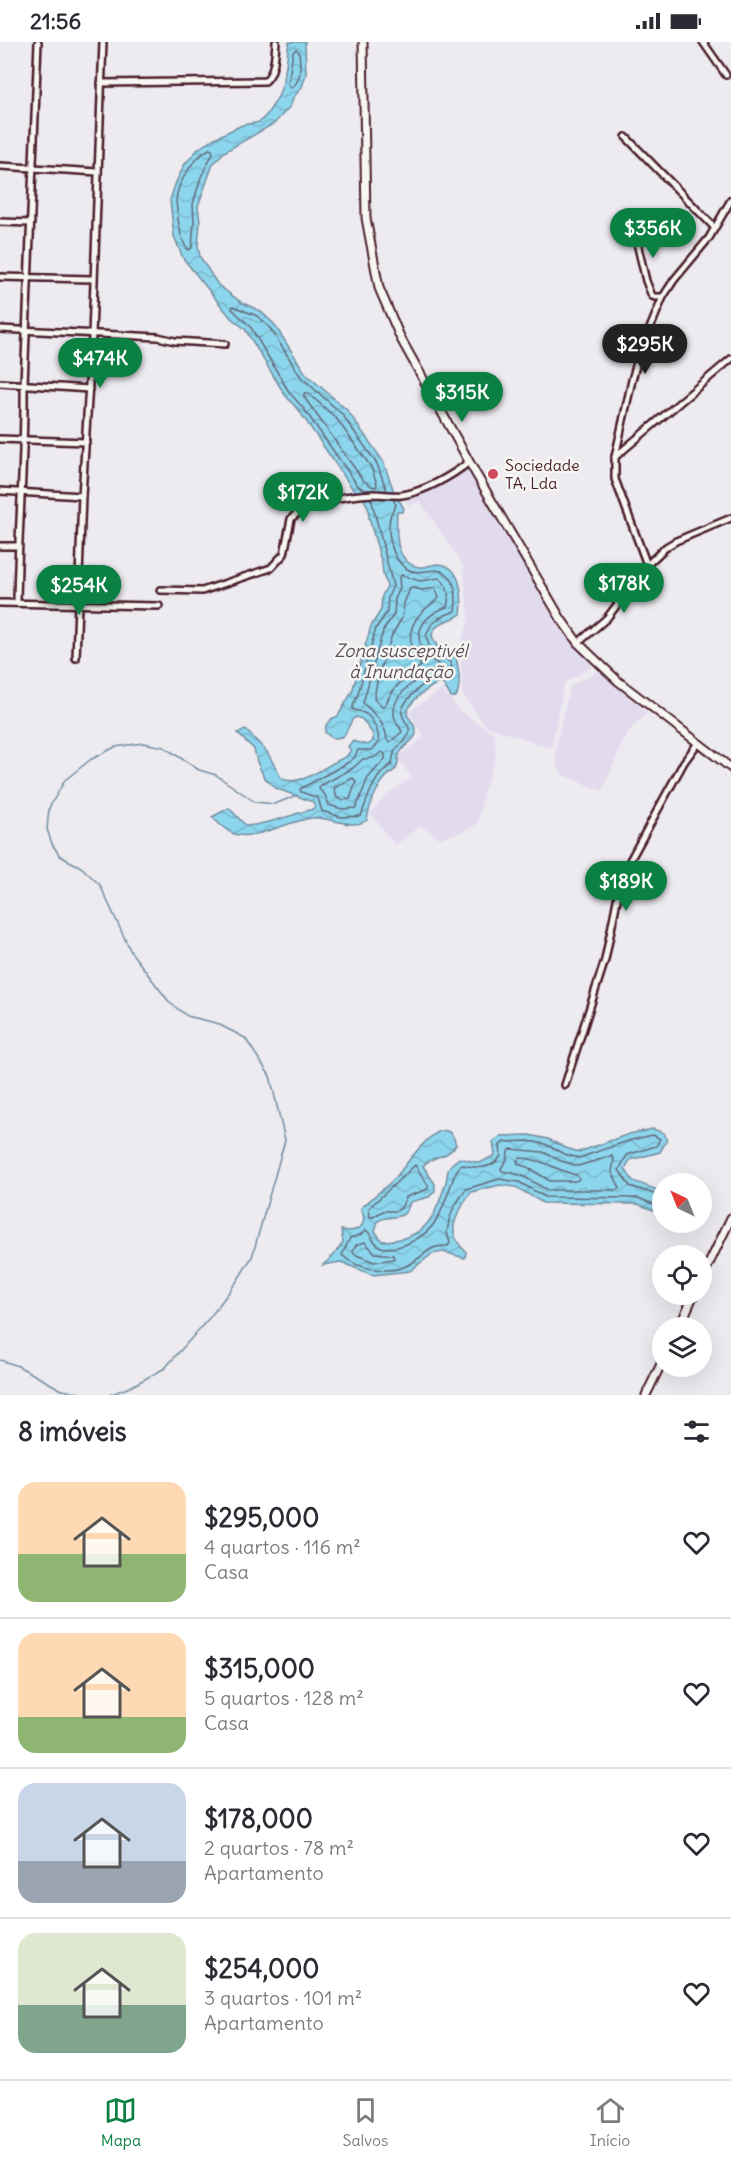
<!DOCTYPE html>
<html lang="pt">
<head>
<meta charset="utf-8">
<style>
  body { margin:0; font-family:Delius,sans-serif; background:#f7f7f7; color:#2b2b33; height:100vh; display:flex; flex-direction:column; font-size:22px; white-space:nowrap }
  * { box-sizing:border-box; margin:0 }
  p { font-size:20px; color:#7c7c81 }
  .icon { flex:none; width:33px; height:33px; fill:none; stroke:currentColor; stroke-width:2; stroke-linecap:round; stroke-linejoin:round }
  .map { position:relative; height:1353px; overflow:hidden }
  .drawer { display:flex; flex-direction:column; background:#fff; flex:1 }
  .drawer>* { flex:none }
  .needle { width:39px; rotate:317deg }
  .fabs { position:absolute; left:652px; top:1131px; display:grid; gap:12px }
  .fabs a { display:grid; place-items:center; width:60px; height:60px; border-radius:50%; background:#fff; box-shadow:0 6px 24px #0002; font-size:30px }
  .price { position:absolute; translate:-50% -51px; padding:0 14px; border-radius:21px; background:#0b8043; color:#fff; font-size:20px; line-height:39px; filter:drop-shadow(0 2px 3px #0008) }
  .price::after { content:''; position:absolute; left:50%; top:36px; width:18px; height:14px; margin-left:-9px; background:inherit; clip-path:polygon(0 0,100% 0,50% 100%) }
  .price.active { background:#222; color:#fff }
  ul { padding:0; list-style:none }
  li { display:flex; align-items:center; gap:18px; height:150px; padding:0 18px }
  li+li { border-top:2px solid #e1e1e2 }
  li span { display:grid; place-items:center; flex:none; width:168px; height:120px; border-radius:18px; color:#555 }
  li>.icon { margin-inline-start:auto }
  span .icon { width:72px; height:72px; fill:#fffc; stroke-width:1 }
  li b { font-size:26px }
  h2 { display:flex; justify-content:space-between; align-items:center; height:72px; padding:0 18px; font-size:26px }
  .status { display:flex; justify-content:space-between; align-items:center; height:42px; padding:0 30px; background:#fff; direction:ltr }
  .status svg { height:16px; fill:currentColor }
  .tab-bar { display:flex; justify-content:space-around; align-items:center; height:84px; border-top:2px solid #e1e1e2; background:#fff; font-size:16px; color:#7c7c81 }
  .tab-bar a { display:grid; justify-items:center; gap:3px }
  .tab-bar .active { color:#0b8043 }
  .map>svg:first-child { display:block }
</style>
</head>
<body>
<div class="status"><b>21:56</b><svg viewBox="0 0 49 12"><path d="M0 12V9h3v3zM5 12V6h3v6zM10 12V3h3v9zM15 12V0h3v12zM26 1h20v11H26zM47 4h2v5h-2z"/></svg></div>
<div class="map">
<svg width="731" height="1353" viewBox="0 0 731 1353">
  <defs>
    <pattern id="water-waves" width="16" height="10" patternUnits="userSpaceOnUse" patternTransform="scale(1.5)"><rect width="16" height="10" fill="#8cd6ed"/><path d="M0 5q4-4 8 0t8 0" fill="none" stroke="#7ab7cb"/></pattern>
  </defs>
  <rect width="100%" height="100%" fill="#edeaf0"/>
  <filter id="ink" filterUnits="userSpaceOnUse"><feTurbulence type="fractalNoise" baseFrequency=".0167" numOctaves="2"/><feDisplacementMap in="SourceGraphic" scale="12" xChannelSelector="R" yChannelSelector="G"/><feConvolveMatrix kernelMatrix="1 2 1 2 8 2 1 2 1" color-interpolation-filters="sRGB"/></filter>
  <g filter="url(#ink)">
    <g fill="#e2dbee">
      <path d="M466,425L519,509L537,548L558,582L593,624L564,641L551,706L486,684L462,651L461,602L469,577L463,523L420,459L409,464L405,455Z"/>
      <path d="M601,628L647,671L627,691L602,749L561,732L556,718L557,699L570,644Z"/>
      <path d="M442,647L460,669L494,692L496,714L483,752L478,782L459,791L440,796L421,784L395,803L370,771L389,751L412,735L397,716L424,695L409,670Z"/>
    </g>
    <g fill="url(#water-waves)" stroke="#728d9f" stroke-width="1.5">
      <path d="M289,0H305L306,33L302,45L293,56L291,63L275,81L224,110L213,122L198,164L200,180L198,204L200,215L218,243L241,260L260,269L274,282L306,332L347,368L383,419L393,447L404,467L402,470H397C396,489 394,522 420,525C426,526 432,522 438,522C462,523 463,555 461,572C455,577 450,577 444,580C418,593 441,609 456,616C459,628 461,644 456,655H451L443,642L438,641C427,647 408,659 407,673C429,700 404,697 399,713C397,718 399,722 396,727C380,736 370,759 367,778C353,789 328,774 312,776C290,778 256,799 234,792C226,789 218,781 212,775L229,766L246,784C270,782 290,773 313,767L315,764L313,760L275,746L264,735L257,720L254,707L237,691L246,688L267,710L282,737C305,745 325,722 346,715L351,708L348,705L352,699L368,703L373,699V692L362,677L356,675L352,678L344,694C336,697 331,697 325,690L326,683L331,677L338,674L352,650L371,584L381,568L382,554L387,544L383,532L382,522L369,476L368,465L362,454L354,449L300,370L285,353L245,287L231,276L183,216L174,194L170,158L176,140L185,122L198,107L213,97L242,83L260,80L268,71L278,55L284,38Z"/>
      <path d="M653,1087L664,1091L667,1098L660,1110L630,1118L625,1127L633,1139L663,1150V1172L638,1162L543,1161L516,1145L500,1143L471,1150C457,1172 443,1189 466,1210L465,1216L443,1210L432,1212L410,1229L373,1233L340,1220L323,1223L334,1213L343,1200L341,1188C358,1191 369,1184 361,1166C372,1156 385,1146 396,1135C406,1123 447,1061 456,1103C444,1119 434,1111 423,1124L435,1142V1149L429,1155L410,1160C404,1182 392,1171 378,1179L375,1189L382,1199C425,1198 434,1178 446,1140C447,1136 447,1130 449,1126C451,1122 456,1119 459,1116L480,1121L495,1113L493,1100L501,1094L529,1093L548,1097L566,1106L579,1110L629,1092Z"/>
    </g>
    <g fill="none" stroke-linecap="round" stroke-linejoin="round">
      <g stroke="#646879" stroke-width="1.5">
        <path d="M296,7L299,10C300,23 303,38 291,46L288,42L293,10Z"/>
        <path d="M209,107L212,108L213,111L201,135L193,162L194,180L192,206L188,208C181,199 180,188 178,177C178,171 176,164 176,158C178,139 193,117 209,107Z"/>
        <path d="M304,351H308L336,376L371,425L377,442L376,445H373L363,438L304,355Z"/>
        <path d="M365,448L358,444L304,367L289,350L250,284L232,267L233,264L257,274L270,286L301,335L342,372L377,422L387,449"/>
        <path d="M371,456L393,544L388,555L387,570L376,586L358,652L352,667C356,669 361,669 366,672C374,678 379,690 379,700L372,708H358L354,716L349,720L300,747L301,750L318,756L322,769L341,775L361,774C368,755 374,733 392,722C395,698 400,709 408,694C414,684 400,678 402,668C404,658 426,638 436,635C441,634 445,637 449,639L452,637L451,621L430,606L426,594L431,583L441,575L455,569C457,557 456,541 448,533C437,522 420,535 407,527C389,515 383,479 396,463L393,457"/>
        <path d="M401,533L420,539L439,536C448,542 450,555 447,565C416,575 408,604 438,622V626C422,634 392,650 394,672C394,679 400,684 402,690L390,700L387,698C386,681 373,671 363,661L383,589L394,572L395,557L400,546L399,536Z"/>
        <path d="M413,546L422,548L435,546L439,556C421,569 405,582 412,607C414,614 419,618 421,624C407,633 391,647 385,664L382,665L374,657L378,634L392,593L402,576L404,561L410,547Z"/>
        <path d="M382,710L385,712V717L368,736L356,766L342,767L329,763L325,753L319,747L320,744L353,726L363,717L373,716Z"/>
        <path d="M353,736L356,740L350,757L343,758L337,756L334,746Z"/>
        <path d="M511,1107L543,1110L561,1119L578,1124L612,1114L614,1117L612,1130L620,1146L617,1148H547L521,1133L502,1129L501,1126L507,1118L508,1109Z"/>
        <path d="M520,1116C541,1116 557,1129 577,1133L579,1137L576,1139H550L527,1125L518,1122L517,1118Z"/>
        <path d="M415,1123L428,1143V1147L406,1155L401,1166L396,1169H383L373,1175H370L369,1166Z"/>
        <path d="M663,1155L630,1144L619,1128L627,1113L656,1104L660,1097L653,1093L631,1098L579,1116L564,1112L545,1102L528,1099L504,1100L500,1103L501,1114C491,1129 476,1126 462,1123C454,1129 455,1134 451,1143C442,1168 438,1186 413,1199C404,1204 391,1208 381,1205C374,1203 372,1192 366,1188L360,1193L350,1196L342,1213C357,1228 392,1233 410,1222C426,1213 428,1203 448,1204L450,1201L447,1191L449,1178L454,1165L466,1147L499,1137L519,1140L545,1155L638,1156L663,1166"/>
        <path d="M365,1200L375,1211L393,1213L394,1217L374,1220L354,1212L353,1209L356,1203Z"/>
      </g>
      <g stroke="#728d9f" stroke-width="1.5">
        <path d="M0,1318L18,1324L62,1348L92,1353"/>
        <path d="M109,1353L130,1345L165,1326L211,1274L237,1239L252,1215L285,1098L270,1034L245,996L216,981L187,974L170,961L131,910L100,843L81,825L60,814L52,802L47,787L49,766L65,738L90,718L115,705L143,701L164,705L199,728L216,733L255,760L275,762L297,753"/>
      </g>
      <g stroke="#4a1f2b" stroke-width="10">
        <g id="street">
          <path d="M703,0L726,33"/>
          <path d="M101,41L265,39C275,31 275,12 276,0"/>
          <path d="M626,95L714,185"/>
          <path d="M0,124L98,130"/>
          <path d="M0,180L31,181"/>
          <path d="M645,182L635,192L646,239L652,254L655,255H663"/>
          <path d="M0,235L93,237"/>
          <path d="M0,287L158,295L175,299L225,302"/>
          <path d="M0,341L89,347"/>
          <path d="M0,397L86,400"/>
          <path d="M615,415L731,317"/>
          <path d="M0,449L82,454"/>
          <path d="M0,504H18"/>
          <path d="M647,523L615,437V415L632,338L639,313L663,255L674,238L709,196L731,158"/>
          <path d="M160,548L202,549L271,526L284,512L291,477C307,459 350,453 374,452C383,452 393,454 402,453C424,450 453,433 469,420"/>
          <path d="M0,561L159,564"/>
          <path d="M17,561C18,488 25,415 24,342L38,0"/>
          <path d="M578,601L607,576L647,523L666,505L676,499L731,476"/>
          <path d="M76,616L82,454L92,293L103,0"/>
          <path d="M565,1043L605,918L622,833L684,720L698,701"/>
        </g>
      </g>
      <g stroke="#4a1f2b" stroke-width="11">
        <g id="secondary">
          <path d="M363,0L366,176L379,246L401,297L476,432L561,577L578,601L618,639L731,726"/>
          <path d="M702,1236L731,1176"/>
          <path d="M679,1286L694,1252"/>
          <path d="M646,1353L663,1318"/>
        </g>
      </g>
      <use href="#street" stroke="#f6f6f2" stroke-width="5"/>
      <use href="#secondary" stroke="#f6f6f2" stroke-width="7"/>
    </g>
  </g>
  <circle fill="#d1495b" stroke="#f6f6f2" stroke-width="2" cx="493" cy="432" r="6"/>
  <g text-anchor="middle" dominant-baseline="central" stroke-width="5" stroke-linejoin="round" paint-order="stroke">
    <g font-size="16" fill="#4a1f2b" stroke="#f6f6f2" text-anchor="start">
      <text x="505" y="423">Sociedade<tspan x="505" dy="18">TA, Lda</tspan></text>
    </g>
    <g font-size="18" font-style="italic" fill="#5a4d5c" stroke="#f6f6f2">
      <text x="401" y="608">Zona susceptivél<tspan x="401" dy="21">à Inundação</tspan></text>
    </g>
  </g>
</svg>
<div class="fabs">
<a><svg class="needle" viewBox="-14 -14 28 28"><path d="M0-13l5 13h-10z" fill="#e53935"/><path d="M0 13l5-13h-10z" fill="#7c7c81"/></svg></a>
<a><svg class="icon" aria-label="locate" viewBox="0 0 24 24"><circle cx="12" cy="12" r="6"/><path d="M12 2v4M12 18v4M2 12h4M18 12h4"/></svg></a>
<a><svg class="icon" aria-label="layers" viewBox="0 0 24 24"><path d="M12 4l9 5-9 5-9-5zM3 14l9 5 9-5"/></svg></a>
</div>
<b class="price" style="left:653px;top:217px">$356K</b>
<b class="price active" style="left:645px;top:333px">$295K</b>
<b class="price" style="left:100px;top:347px">$474K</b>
<b class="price" style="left:462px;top:381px">$315K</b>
<b class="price" style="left:303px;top:481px">$172K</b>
<b class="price" style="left:624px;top:572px">$178K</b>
<b class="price" style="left:79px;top:574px">$254K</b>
<b class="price" style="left:626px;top:870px">$189K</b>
</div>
<section class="drawer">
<h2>8 imóveis<svg class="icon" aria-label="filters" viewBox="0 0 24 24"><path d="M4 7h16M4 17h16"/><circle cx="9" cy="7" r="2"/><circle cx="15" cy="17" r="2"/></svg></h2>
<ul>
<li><span style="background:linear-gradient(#ffd9b3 60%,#8fb573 0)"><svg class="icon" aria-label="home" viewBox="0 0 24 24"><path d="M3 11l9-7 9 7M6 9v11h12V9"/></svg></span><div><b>$295,000</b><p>4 quartos · 116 m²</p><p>Casa</p></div><svg class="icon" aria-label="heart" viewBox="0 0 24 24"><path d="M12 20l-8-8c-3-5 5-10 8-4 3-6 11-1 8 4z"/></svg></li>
<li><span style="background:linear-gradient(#ffd9b3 70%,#8fb573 0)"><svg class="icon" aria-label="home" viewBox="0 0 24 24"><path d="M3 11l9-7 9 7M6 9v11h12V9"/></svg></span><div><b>$315,000</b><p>5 quartos · 128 m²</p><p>Casa</p></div><svg class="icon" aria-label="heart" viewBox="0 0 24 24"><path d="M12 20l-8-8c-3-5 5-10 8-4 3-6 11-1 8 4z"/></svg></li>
<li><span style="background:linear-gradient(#c9d6e8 65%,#9aa5b1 0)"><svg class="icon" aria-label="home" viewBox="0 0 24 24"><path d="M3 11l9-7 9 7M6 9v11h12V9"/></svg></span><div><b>$178,000</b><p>2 quartos · 78 m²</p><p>Apartamento</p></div><svg class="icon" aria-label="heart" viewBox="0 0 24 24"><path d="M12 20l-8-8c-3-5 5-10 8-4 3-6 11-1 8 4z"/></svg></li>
<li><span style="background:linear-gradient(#dfe7d0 60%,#7fa58c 0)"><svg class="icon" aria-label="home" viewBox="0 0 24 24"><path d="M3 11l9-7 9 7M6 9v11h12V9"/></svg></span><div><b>$254,000</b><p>3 quartos · 101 m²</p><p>Apartamento</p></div><svg class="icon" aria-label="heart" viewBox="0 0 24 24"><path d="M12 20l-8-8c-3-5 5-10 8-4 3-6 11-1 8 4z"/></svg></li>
</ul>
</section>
<nav class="tab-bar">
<a class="active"><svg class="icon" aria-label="map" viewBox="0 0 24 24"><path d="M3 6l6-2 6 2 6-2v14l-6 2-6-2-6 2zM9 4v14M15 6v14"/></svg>Mapa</a>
<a><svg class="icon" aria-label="saved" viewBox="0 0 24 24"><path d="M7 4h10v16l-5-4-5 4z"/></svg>Salvos</a>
<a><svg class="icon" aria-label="home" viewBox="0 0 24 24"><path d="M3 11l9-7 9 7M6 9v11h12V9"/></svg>Início</a>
</nav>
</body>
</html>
